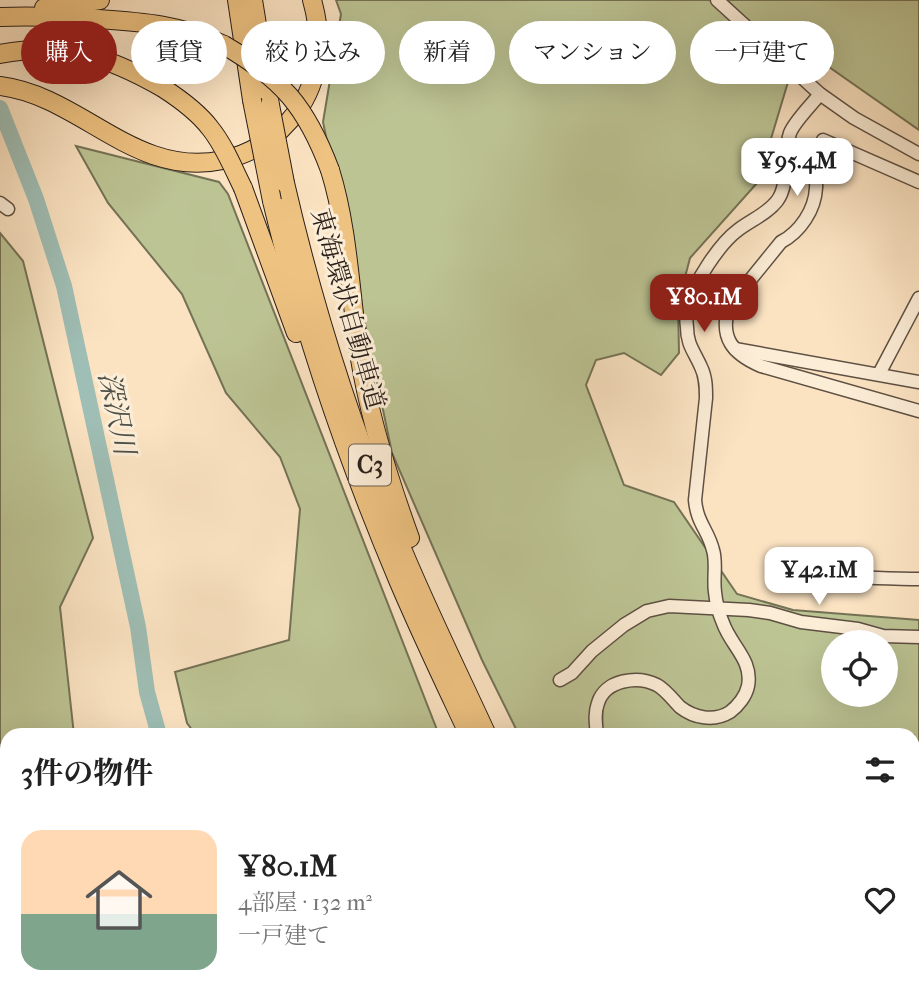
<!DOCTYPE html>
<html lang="ja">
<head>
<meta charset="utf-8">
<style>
  body { margin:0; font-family:"IM FELL French Canon","Noto Serif JP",serif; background:#f2f2f2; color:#222; height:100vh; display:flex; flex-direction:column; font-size:26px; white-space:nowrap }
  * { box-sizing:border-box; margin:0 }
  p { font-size:23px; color:#767676 }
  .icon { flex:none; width:38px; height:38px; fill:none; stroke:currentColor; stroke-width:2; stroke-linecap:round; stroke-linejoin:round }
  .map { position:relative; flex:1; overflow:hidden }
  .drawer { position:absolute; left:0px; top:728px; width:920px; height:275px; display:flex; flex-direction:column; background:#fff; border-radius:21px 21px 0 0; box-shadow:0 7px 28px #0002 }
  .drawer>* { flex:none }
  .hud { position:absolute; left:21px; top:21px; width:878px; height:63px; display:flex; gap:14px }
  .controls { position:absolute; left:821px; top:630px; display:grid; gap:14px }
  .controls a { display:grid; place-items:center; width:77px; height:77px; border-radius:50%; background:#fff; box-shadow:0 7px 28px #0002; font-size:35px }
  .price { position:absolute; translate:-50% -60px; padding:0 16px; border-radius:14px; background:#fff; color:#222; font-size:23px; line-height:46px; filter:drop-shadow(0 2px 4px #0008) }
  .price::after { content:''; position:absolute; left:50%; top:42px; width:21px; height:16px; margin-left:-10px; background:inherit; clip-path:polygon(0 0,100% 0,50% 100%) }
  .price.current { background:#8f2418; color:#fff }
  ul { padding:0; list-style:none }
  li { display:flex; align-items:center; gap:21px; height:175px; padding:0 21px }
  li span { display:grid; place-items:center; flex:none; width:196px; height:140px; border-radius:21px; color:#555 }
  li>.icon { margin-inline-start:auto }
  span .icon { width:84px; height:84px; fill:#fffc; stroke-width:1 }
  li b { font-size:30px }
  h2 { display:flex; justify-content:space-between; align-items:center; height:84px; padding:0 21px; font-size:30px }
  .tag { padding:0 24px; border-radius:32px; background:#fff; box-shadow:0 7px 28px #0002; font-size:24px; line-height:63px }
  .tag.current { background:#8f2418; color:#fff }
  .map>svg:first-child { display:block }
</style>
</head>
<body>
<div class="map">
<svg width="919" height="1002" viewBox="0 0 919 1002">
  <rect width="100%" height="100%" fill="#fbe3c2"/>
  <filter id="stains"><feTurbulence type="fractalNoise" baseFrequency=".00286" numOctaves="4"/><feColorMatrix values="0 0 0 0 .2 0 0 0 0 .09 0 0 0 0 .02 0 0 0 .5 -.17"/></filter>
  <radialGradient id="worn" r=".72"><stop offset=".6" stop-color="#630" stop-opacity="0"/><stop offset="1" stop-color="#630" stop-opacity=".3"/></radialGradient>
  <g fill="#bdc494" stroke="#747256" stroke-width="2" fill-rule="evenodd">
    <path d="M336,0H919V130L809,53L791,72L758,182L690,258L678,304L679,353L661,375L624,353L596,360L586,385L624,485L674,502L737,594L793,610L919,620V1002H649L646,996H914V735H519L482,660L392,453L323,122L341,14ZM833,642H886V695H833Z"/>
    <path d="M76,146L219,182L228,194L439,735H196L187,723L175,672L289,640L300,509L280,457L226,393L182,294L108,203Z"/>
    <path d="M0,233L23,261L93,538L60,607L74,735H7V828L4,825H0Z"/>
    <path d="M7,907V996H38L42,1002H0V912Z"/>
  </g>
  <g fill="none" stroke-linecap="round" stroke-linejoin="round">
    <g stroke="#9fbeb5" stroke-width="16">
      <path d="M0,108L36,199L64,286L138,627L147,692L159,735"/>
      <path d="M385,996L397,1002"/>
    </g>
    <g stroke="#5e5043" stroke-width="15">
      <g id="minor">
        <path d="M717,0L820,94L854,118L919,154"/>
        <path d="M919,182L823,140C821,145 817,150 816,155C813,165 817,178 816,188C815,210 800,232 781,242L729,306C719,338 733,354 761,366L919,411"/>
        <path d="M0,203L8,209"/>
        <path d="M735,349L919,382"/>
        <path d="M879,374L919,298"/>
        <path d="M820,568C852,580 885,578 919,579"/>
        <path d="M560,680L572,673L592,651L624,625L647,611L669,606L749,610L770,613L801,622L858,629L883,636L919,637"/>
        <path d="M597,735C596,724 594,714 598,703C605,680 637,675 657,685C666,690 673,700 680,707C694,718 714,722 730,712C738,706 746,696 748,686C753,660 731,646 723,623C719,614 716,602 715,592C713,578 717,563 713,550C708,530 697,523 695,500L706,398C706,388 706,377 701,367C694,351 687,345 687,327C686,320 686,312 688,305C694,283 719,244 738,230C751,220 767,214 777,201C790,184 783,153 790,133C794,122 812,104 820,94"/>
        <path d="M326,1002L335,996"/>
      </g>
    </g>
    <g stroke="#2a1f19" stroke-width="20">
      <g id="highway">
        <path d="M237,0L252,100"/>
        <path d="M253,0L270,105"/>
        <path d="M44,8L100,0"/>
        <path d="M0,17C32,16 65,17 98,19C143,22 182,25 224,45"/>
        <path d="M0,54C65,42 107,56 163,88"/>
        <path d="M0,86C81,96 135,179 223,160C250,154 272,141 290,120C320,86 324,42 312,0"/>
        <path d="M330,170C349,231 350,297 360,359C370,420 389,480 410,538"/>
        <path d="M285,183C314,309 353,432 403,551C429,613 459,674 487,735"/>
        <path d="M243,188L296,333"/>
        <path d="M272,201C303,331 346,457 398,580C420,632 445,684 469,735"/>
        <path d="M592,996L595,1002"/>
        <path d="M608,996L611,1002"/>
      </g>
    </g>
    <use href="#minor" stroke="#fcedd7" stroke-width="12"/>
    <use href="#highway" stroke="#eec281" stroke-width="18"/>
    <g stroke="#2a1f19" stroke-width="20" stroke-linecap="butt">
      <g id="highway-bridge">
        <path d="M224,45C282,79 306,106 330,170"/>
        <path d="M163,88C180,99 198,112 210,128C224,145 233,168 243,188"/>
        <path d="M252,100L272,201"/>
        <path d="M270,105L285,183"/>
      </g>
    </g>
    <use href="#highway-bridge" stroke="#eec281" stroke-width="18"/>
  </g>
  <g text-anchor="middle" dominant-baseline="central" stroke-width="6" stroke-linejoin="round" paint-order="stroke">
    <rect fill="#fcedd7" stroke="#695d52" stroke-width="2" x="349" y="444.5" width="42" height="41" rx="5"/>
    <g font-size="24" font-weight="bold" fill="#2a1f19">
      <text x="370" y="465">C3</text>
    </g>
    <g font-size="26" fill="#2a1f19" stroke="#fcedd7">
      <text transform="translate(348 309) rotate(74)">東海環状自動車道</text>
    </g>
    <g font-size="28" font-style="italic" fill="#4d4f48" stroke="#fcedd7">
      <text transform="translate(117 413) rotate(78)">深沢川</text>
    </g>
  </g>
  <rect width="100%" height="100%" filter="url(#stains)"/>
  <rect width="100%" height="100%" fill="url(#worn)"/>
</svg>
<div class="controls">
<a><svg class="icon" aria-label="locate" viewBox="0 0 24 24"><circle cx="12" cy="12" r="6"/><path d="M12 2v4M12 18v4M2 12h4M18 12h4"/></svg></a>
</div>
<b class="price" style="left:797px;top:198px">¥95.4M</b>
<b class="price current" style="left:704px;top:334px">¥80.1M</b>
<b class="price" style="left:819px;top:607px">¥42.1M</b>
<div class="hud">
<a class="tag current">購入</a>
<a class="tag">賃貸</a>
<a class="tag">絞り込み</a>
<a class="tag">新着</a>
<a class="tag">マンション</a>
<a class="tag">一戸建て</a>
</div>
<section class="drawer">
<h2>3件の物件<svg class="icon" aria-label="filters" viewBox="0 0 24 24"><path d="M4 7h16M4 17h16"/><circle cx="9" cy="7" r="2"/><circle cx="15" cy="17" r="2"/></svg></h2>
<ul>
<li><span style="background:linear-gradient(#ffd9b3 60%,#7fa58c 0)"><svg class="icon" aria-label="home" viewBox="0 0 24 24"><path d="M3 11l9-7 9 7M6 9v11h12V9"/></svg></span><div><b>¥80.1M</b><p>4部屋 · 132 m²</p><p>一戸建て</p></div><svg class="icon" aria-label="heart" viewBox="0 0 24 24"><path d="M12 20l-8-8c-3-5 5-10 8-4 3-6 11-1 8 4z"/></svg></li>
</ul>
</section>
</div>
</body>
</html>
